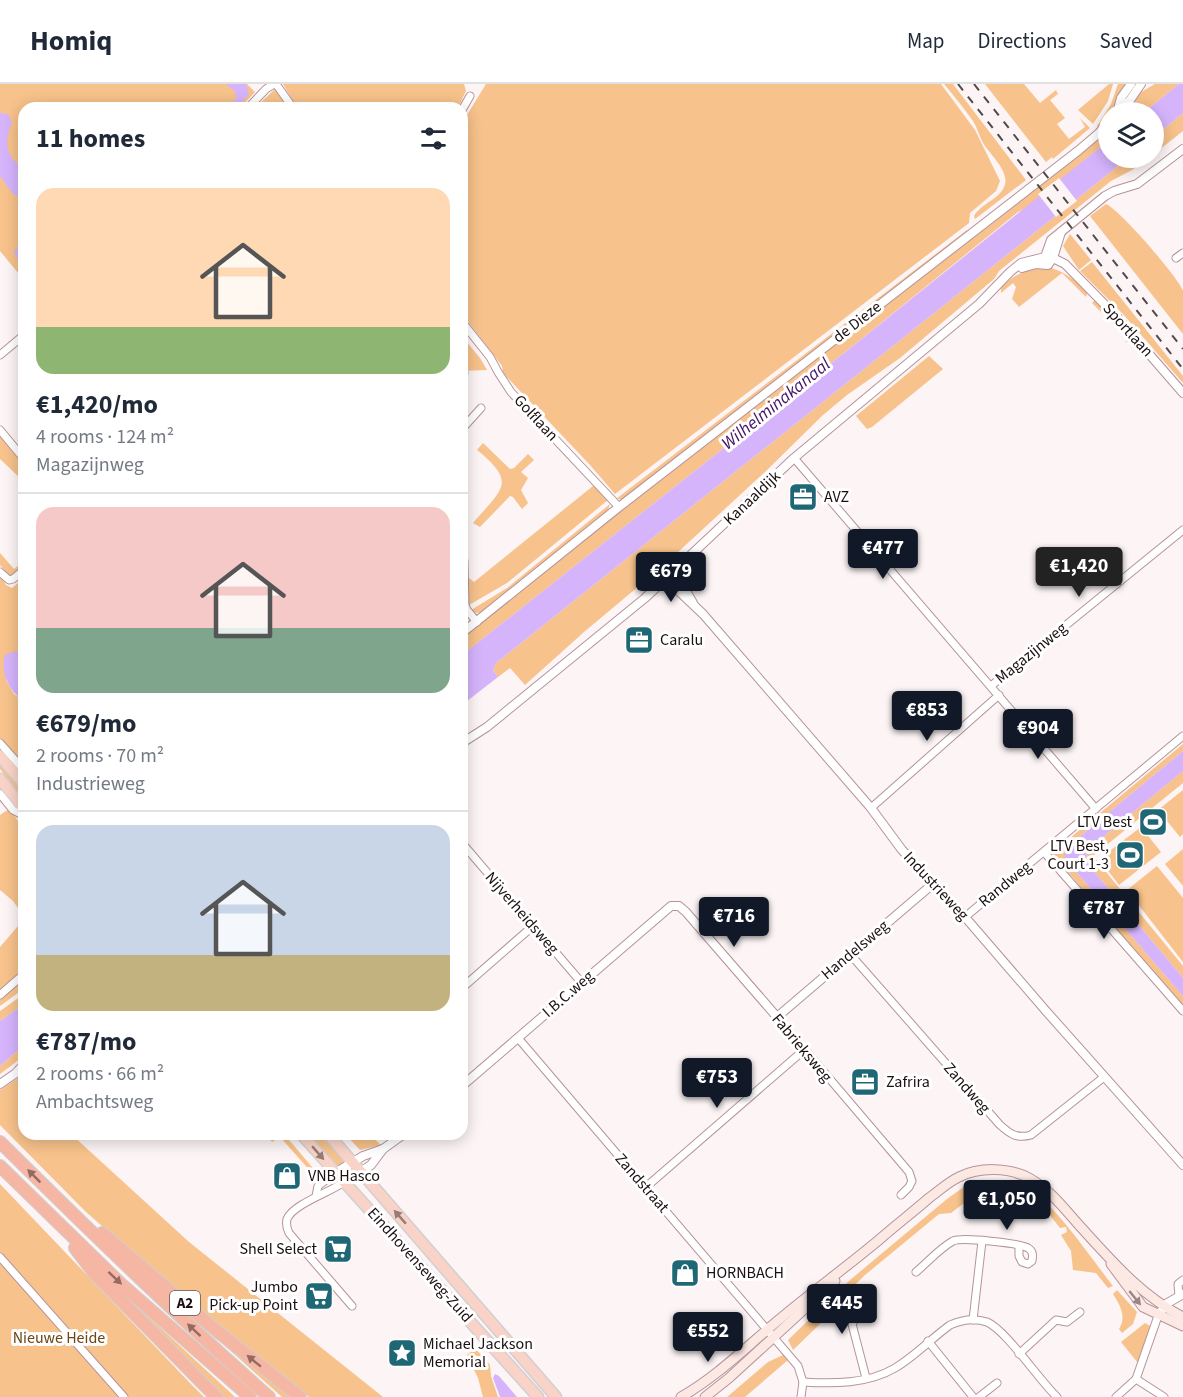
<!DOCTYPE html>
<html lang="en">
<head>
<meta charset="utf-8">
<style>
  body { margin:0; font-family:"Source Sans 3",sans-serif; background:#f2f2f3; color:#1f2937; height:100vh; display:flex; flex-direction:column; font-size:22px; white-space:nowrap }
  * { box-sizing:border-box; margin:0 }
  p { font-size:20px; color:#747a83 }
  .icon { flex:none; width:33px; height:33px; fill:none; stroke:currentColor; stroke-width:2; stroke-linecap:round; stroke-linejoin:round }
  .map { position:relative; flex:1; overflow:hidden }
  .side { position:absolute; left:18px; top:18px; width:450px; height:1038px; display:flex; flex-direction:column; background:#fff; border-radius:18px; box-shadow:0 3px 15px #0003 }
  .side>* { flex:none }
  .controls { position:absolute; left:1098px; top:18px; display:grid; gap:12px }
  .controls a { display:grid; place-items:center; width:66px; height:66px; border-radius:50%; background:#fff; box-shadow:0 3px 15px #0003; font-size:30px }
  .price { position:absolute; translate:-50% -51px; padding:0 14px; border-radius:6px; background:#111827; color:#fff; font-size:20px; line-height:39px; filter:drop-shadow(0 2px 3px #0008) }
  .price::after { content:''; position:absolute; left:50%; top:36px; width:18px; height:14px; margin-left:-9px; background:inherit; clip-path:polygon(0 0,100% 0,50% 100%) }
  .price.on { background:#222; color:#fff }
  ul { padding:0; list-style:none }
  li { display:grid; align-content:center; gap:12px; height:318px; padding:0 18px }
  li+li { border-top:2px solid #e0e1e3 }
  li span { display:grid; place-items:center; height:186px; border-radius:18px; color:#555 }
  li>.icon { margin-inline-start:auto }
  span .icon { width:108px; height:108px; fill:#fffc; stroke-width:1 }
  li b { font-size:26px }
  h2 { display:flex; justify-content:space-between; align-items:center; height:72px; padding:0 18px; font-size:26px }
  header { display:flex; align-items:center; gap:36px; box-sizing:border-box; height:84px; padding:0 30px; background:#fff; border-bottom:2px solid #e0e1e3 }
  header strong { font-size:28px }
  nav { display:flex; gap:33px; margin-inline-start:auto; font-size:21px }
  .map>svg:first-child { display:block }
</style>
</head>
<body>
<header>
<strong>Homiq</strong>
<nav><a>Map</a><a>Directions</a><a>Saved</a></nav>
</header>
<div class="map">
<svg width="1183" height="1313" viewBox="0 0 1183 1313">
  <rect width="100%" height="100%" fill="#fcf4f5"/>
  <g fill="#f7c28b">
    <path d="M0,0H247L255,8L240,24H24V196L0,167Z"/>
    <path d="M283,0H464L466,7L458,24H297Z"/>
    <path d="M486,0H941L975,46L1000,97L996,107L970,129L969,139L615,410L590,381L503,289L502,282L462,230V39Z"/>
    <path d="M944,0H953L1026,96L975,135L974,132C981,120 999,115 1004,103C1011,90 992,72 985,62C980,55 978,45 973,37C964,24 954,12 944,0Z"/>
    <path d="M985,0H1024L1040,19L1056,6L1058,10L1050,16L1065,34L1057,40L1069,55L1085,43L1080,34L1090,44L1053,75L1052,73L1046,78Z"/>
    <path d="M1109,0H1113L1108,17L1093,40L1078,26Z"/>
    <path d="M1118,0H1128L1100,43L1097,42L1111,20Z"/>
    <path d="M1155,0H1179L1144,28H1122L1136,11Z"/>
    <path d="M276,4L289,24H255Z"/>
    <path d="M1183,29V47L1154,70V53Z"/>
    <path d="M1108,45V57L1026,124L1018,128L839,273L462,571V553L621,426L1012,124L1088,64Z"/>
    <path d="M1128,74H1149L1132,86L1111,97L999,187L994,195L900,274L847,311L823,331L766,387L664,481L584,548L525,601L510,584L498,593L493,586L496,579Z"/>
    <path d="M1106,120C1119,125 1178,193 1183,207C1183,214 1183,241 1183,250L1090,132Z"/>
    <path d="M967,146V149L622,415H616Z"/>
    <path d="M1070,150L1091,176L1079,186L1063,162Z"/>
    <path d="M1092,178L1183,292V299L1123,230L1080,187Z"/>
    <path d="M1044,182C1063,186 1074,195 1088,208L1086,213L1062,189L1019,223L1012,215L1016,203L1013,199L1001,209V204C1014,190 1026,186 1044,182Z"/>
    <path d="M1095,216L1131,254L1130,257L1125,258L1128,255L1092,219Z"/>
    <path d="M462,252L480,274L487,286L462,287Z"/>
    <path d="M929,272L943,285L872,343L867,345L856,332Z"/>
    <path d="M0,352L24,381V403L19,397L20,394L0,375Z"/>
    <path d="M483,359L510,385L514,384L528,370L534,376L521,388L528,394L521,406L528,419L522,425L513,413L510,412L480,443L473,439C502,405 518,399 477,366Z"/>
    <path d="M593,402H595L608,416L507,499L469,521L467,494H469L474,498Z"/>
    <path d="M610,420L608,427L483,528L476,529L471,526L507,504Z"/>
    <path d="M0,469L14,485L24,477V484L11,494L0,481Z"/>
    <path d="M0,491L6,501L12,504L24,494V567H19L6,596L14,610L24,617V682L0,654Z"/>
    <path d="M1183,660V667L1067,763L1066,776L1183,912V924L1052,769Z"/>
    <path d="M0,679L24,706V715L0,685Z"/>
    <path d="M1183,687V699L1093,772L1183,882V894L1092,785L1087,777L1086,768L1097,758Z"/>
    <path d="M1183,706V750L1180,753L1158,726Z"/>
    <path d="M9,725L24,745V886L0,906V863L18,842L21,828L13,817L0,806V731Z"/>
    <path d="M1141,743L1161,768L1119,801L1099,775Z"/>
    <path d="M1183,765V802L1165,780Z"/>
    <path d="M1157,782L1183,814V878L1127,806Z"/>
    <path d="M24,894L22,906L0,922V915Z"/>
    <path d="M24,910V920L0,937V927Z"/>
    <path d="M24,961V972L0,990V982Z"/>
    <path d="M24,990V1050H71L189,1158L383,1313H309L275,1289L175,1207L85,1127L0,1041V1006Z"/>
    <path d="M268,1050H284L312,1083L313,1090L280,1053L272,1058L266,1051Z"/>
    <path d="M308,1050H322L345,1079L340,1083L336,1080Z"/>
    <path d="M345,1050H369L381,1061L360,1066Z"/>
    <path d="M988,1096C999,1097 1014,1098 1025,1102C1051,1114 1093,1177 1113,1202L1108,1204L1096,1189L1073,1186L1071,1167L1061,1151L1067,1148L1066,1143L1060,1144L1046,1126L967,1117L951,1129L939,1130L865,1191L823,1232L822,1238L793,1266L788,1256L850,1196L947,1115L968,1100Z"/>
    <path d="M0,1100L189,1298L204,1313H0Z"/>
    <path d="M81,1170L235,1313H221Z"/>
    <path d="M146,1191L295,1313H282Z"/>
    <path d="M1117,1206L1137,1228L1133,1240L1122,1249L1119,1245C1127,1233 1120,1221 1113,1210Z"/>
    <path d="M1145,1239L1150,1242L1149,1245L1138,1279L1121,1258Z"/>
    <path d="M475,1264L490,1281L491,1292L498,1313H483L478,1294L467,1271Z"/>
    <path d="M783,1271L788,1276L745,1313H727L768,1278Z"/>
  </g>
  <g fill="#d5b4fc">
    <path d="M225,0H246L249,10L237,24H226L237,14L234,6Z"/>
    <path d="M1179,0H1183V29L1154,53V28H1144Z"/>
    <path d="M0,29L8,30L12,38C5,55 4,75 24,83V115L13,110L0,92Z"/>
    <path d="M1108,57V74H1128L496,579L493,586L498,593L462,621V571L839,273Z"/>
    <path d="M24,157V180L16,173L14,168Z"/>
    <path d="M24,567V617C9,608 0,588 5,571L12,568Z"/>
    <path d="M1183,667V687L1097,758L1086,768L1087,777L1092,785L1183,894V912L1066,776L1064,771L1067,763Z"/>
    <path d="M24,920V961L0,982V937Z"/>
    <path d="M495,1290L499,1292L517,1313H500L493,1294Z"/>
  </g>
  <path fill="#fcf4f5" d="M1059,94L1077,117L1056,133L1038,110Z"/>
  <g fill="none" stroke-linecap="round" stroke-linejoin="round">
    <g stroke="#b6939a" stroke-width="9">
      <g id="minor">
        <path d="M276,0L293,24"/>
        <path d="M248,24L266,5L274,0"/>
        <path d="M462,26L470,12"/>
        <path d="M1176,174L1183,169"/>
        <path d="M462,238L490,273L498,288L511,308L619,423"/>
        <path d="M0,271L24,251"/>
        <path d="M462,289H464"/>
        <path d="M462,345L481,324"/>
        <path d="M0,346L24,375"/>
        <path d="M794,374L1096,725"/>
        <path d="M462,470L464,477L465,521L467,526L477,538"/>
        <path d="M0,488L9,496L13,495L24,486"/>
        <path d="M991,602L1183,446"/>
        <path d="M0,659L24,686"/>
        <path d="M0,710L13,726L24,732"/>
        <path d="M871,724L999,611"/>
        <path d="M462,759L581,898"/>
        <path d="M1044,768L1183,927"/>
        <path d="M965,833L1183,652"/>
        <path d="M850,870L1000,1041C1010,1050 1017,1055 1031,1051L1104,993"/>
        <path d="M462,904L533,842"/>
        <path d="M0,911L24,890"/>
        <path d="M777,933L909,1088L912,1097L909,1103L901,1111"/>
        <path d="M518,954L798,1282L803,1298L801,1313"/>
        <path d="M344,1098C331,1108 293,1120 287,1135C286,1140 287,1145 289,1149L352,1222"/>
        <path d="M646,1103L804,966"/>
        <path d="M316,1112L318,1102L335,1089"/>
        <path d="M0,1173L124,1313"/>
        <path d="M916,1188C928,1178 940,1164 953,1157C962,1153 1019,1159 1028,1164C1033,1167 1033,1171 1032,1177L1028,1180L1022,1178L1019,1172V1162"/>
        <path d="M1179,1212L1178,1200L1183,1196"/>
        <path d="M973,1236L982,1157"/>
        <path d="M928,1257L973,1313"/>
        <path d="M1019,1270L1056,1236L1067,1238L1080,1228"/>
        <path d="M866,1294L852,1240L856,1234L869,1231"/>
        <path d="M1136,1295L1164,1313"/>
        <path d="M803,1298C833,1300 868,1300 895,1284C914,1273 932,1254 950,1241C961,1236 975,1234 987,1238C1006,1246 1039,1296 1057,1313"/>
        <path d="M979,1313L997,1299"/>
        <path d="M1116,1313L1136,1295L1158,1232"/>
      </g>
    </g>
    <g stroke="#b6939a" stroke-width="10">
      <g id="tertiary">
        <path d="M1118,25L1121,14L1131,0"/>
        <path d="M1115,28L1130,16L1141,0"/>
        <path d="M1045,173L1053,174L1065,180L1117,233L1183,309"/>
        <path d="M1022,184L1036,180L1048,181L1053,174L1061,148"/>
        <path d="M675,488L693,519"/>
        <path d="M666,495L703,530L871,724L902,766L965,833L1046,927L1183,1081"/>
        <path d="M462,549L619,423L1079,66L1099,49L1108,38"/>
        <path d="M462,659L487,643L645,514L794,374L979,220L1010,188L1021,179L1045,173L1051,156L1105,112L1114,107L1137,100L1183,65"/>
        <path d="M0,1000L16,989L24,980"/>
        <path d="M462,1002L671,822H679L686,828L777,933L934,799"/>
        <path d="M335,1089L363,1072L383,1065"/>
        <path d="M344,1098L371,1081L383,1065L404,1050"/>
        <path d="M1158,1232L1166,1220L1183,1210"/>
      </g>
    </g>
    <g stroke="#b6939a" stroke-width="11">
      <g id="secondary">
        <path d="M1111,1180L1143,1223L1183,1242"/>
        <path d="M681,1313C718,1292 748,1261 781,1234C813,1207 848,1182 880,1155C896,1141 913,1128 929,1114C939,1107 948,1098 959,1093C979,1083 1008,1083 1029,1094C1049,1105 1063,1123 1078,1140C1110,1175 1141,1212 1183,1233"/>
        <path d="M705,1313L729,1294L835,1197"/>
      </g>
    </g>
    <g stroke="#d1cfcf" stroke-width="13">
      <g id="primary">
        <path d="M0,672L24,700"/>
        <path d="M0,695L24,725"/>
        <path d="M301,1050L538,1313"/>
        <path d="M328,1050L556,1313"/>
      </g>
    </g>
    <g stroke="#d1cfcf" stroke-width="14">
      <g id="motorway">
        <path d="M0,1058C88,1145 176,1231 269,1313"/>
        <path d="M0,1082L120,1199L250,1313"/>
        <path d="M102,1149L217,1247L300,1313"/>
        <path d="M75,1164L94,1189L216,1313"/>
      </g>
    </g>
    <use href="#minor" stroke="#fff" stroke-width="7"/>
    <use href="#tertiary" stroke="#fff" stroke-width="8"/>
    <use href="#secondary" stroke="#fce9e4" stroke-width="9"/>
    <use href="#primary" stroke="#fad3c8" stroke-width="10"/>
    <use href="#motorway" stroke="#f6b6a4" stroke-width="12"/>
    <g stroke="#53484a" stroke-width="2" stroke-dasharray="8 8" stroke-linecap="butt">
      <path d="M958,0L1183,285"/>
      <path d="M974,0L1183,265"/>
    </g>
  </g>
  <defs><path id="oneway-solid" d="M-6-.8H1V-3.2L6.5 0L1 3.2V.8H-6Z" transform="scale(1.5)"/></defs>
  <g fill="#967b76">
    <use href="#oneway-solid" transform="translate(318 1069) rotate(49)"/>
    <use href="#oneway-solid" transform="translate(400 1133) rotate(-131)"/>
  </g>
  <g fill="#936b62">
    <use href="#oneway-solid" transform="translate(34 1092) rotate(-135)"/>
    <use href="#oneway-solid" transform="translate(115 1194) rotate(43)"/>
    <use href="#oneway-solid" transform="translate(194 1246) rotate(-137)"/>
    <use href="#oneway-solid" transform="translate(254 1277) rotate(-141)"/>
  </g>
  <use fill="#978785" href="#oneway-solid" transform="translate(1135 1214) rotate(51)"/>
  <defs>
    <g id="office-square" transform="scale(1.5)"><rect x="-9" y="-9" width="18" height="18" rx="4" fill="#1f6775" stroke="#fff"/><path d="M-6-3h4V-5.5h4V-3h4V5H-6ZM-1-4.5V-3h2v-1.5ZM-6 0V1H6V0Z" fill="#fff"/></g>
    <g id="stadium-square" transform="scale(1.5)"><rect x="-9" y="-9" width="18" height="18" rx="4" fill="#1f6775" stroke="#fff"/><path d="M0-5a6.5 5 0 1 0 0 10a6.5 5 0 1 0 0-10ZM-3.5-1.8h7v3.6h-7Z" fill="#fff"/></g>
    <g id="shop-square" transform="scale(1.5)"><rect x="-9" y="-9" width="18" height="18" rx="4" fill="#1f6775" stroke="#fff"/><path d="M-5-2.5h2.3a2.7 3.5 0 0 1 5.4 0H5L5.5 6h-11ZM-1.5-2.5h3a1.5 2.3 0 0 0-3 0Z" fill="#fff"/></g>
    <g id="supermarket-square" transform="scale(1.5)"><rect x="-9" y="-9" width="18" height="18" rx="4" fill="#1f6775" stroke="#fff"/><path d="M-6-5.5h2.5l.6 2H6L4.5 2H-2.5L-4.4-4H-6ZM-1.5 3.2a1.3 1.3 0 1 0 .1 0ZM3 3.2a1.3 1.3 0 1 0 .1 0Z" fill="#fff"/></g>
    <g id="sight-square" transform="scale(1.5)"><rect x="-9" y="-9" width="18" height="18" rx="4" fill="#1f6775" stroke="#fff"/><path d="M0-6L1.8-2.2L6-1.7L2.9 1.2L3.7 5.4L0 3.3L-3.7 5.4L-2.9 1.2L-6-1.7L-1.8-2.2Z" fill="#fff"/></g>
  </defs>
  <g fill-rule="evenodd">
    <use href="#office-square" x="803" y="413"/>
    <use href="#office-square" x="639" y="556"/>
    <use href="#stadium-square" x="1153" y="738"/>
    <use href="#stadium-square" x="1130" y="771"/>
    <use href="#office-square" x="865" y="998"/>
    <use href="#shop-square" x="287" y="1092"/>
    <use href="#supermarket-square" x="338" y="1165"/>
    <use href="#shop-square" x="685" y="1189"/>
    <use href="#supermarket-square" x="319" y="1212"/>
    <use href="#sight-square" x="402" y="1269"/>
  </g>
  <g text-anchor="middle" dominant-baseline="central" stroke-width="6" stroke-linejoin="round" paint-order="stroke">
    <rect fill="#fff" stroke="#5f5758" stroke-width="1.5" x="170" y="1207" width="30" height="24" rx="4.5"/>
    <g font-size="15" font-weight="bold" fill="#1b0f11">
      <text x="185" y="1219">A2</text>
    </g>
    <g font-size="16" fill="#1b0f11" stroke="#fff">
      <text transform="translate(857 238) rotate(-38)">de Dieze</text>
      <text transform="translate(1128 246) rotate(48)">Sportlaan</text>
      <text transform="translate(536 334) rotate(47)">Golflaan</text>
      <text transform="translate(752 414) rotate(-43)">Kanaaldijk</text>
      <text transform="translate(1031 569) rotate(-39)">Magazijnweg</text>
      <text transform="translate(1005 800) rotate(-39)">Randweg</text>
      <text transform="translate(936 802) rotate(47)">Industrieweg</text>
      <text transform="translate(522 829) rotate(49)">Nijverheidsweg</text>
      <text transform="translate(855 866) rotate(-40)">Handelsweg</text>
      <text transform="translate(568 910) rotate(-41)">I.B.C.weg</text>
      <text transform="translate(802 964) rotate(50)">Fabrieksweg</text>
      <text transform="translate(967 1004) rotate(49)">Zandweg</text>
      <text transform="translate(642 1099) rotate(49)">Zandstraat</text>
      <text transform="translate(420 1181) rotate(48)">Eindhovenseweg-Zuid</text>
    </g>
    <g font-size="16" fill="#1b0f11" stroke="#fff" text-anchor="start">
      <text x="824" y="413">AVZ</text>
      <text x="660" y="556">Caralu</text>
      <text x="1132" y="738" text-anchor="end">LTV Best</text>
      <text x="1109" y="762" text-anchor="end">LTV Best,<tspan x="1109" dy="18">Court 1-3</tspan></text>
      <text x="886" y="998">Zafrira</text>
      <text x="308" y="1092">VNB Hasco</text>
      <text x="317" y="1165" text-anchor="end">Shell Select</text>
      <text x="706" y="1189">HORNBACH</text>
      <text x="298" y="1203" text-anchor="end">Jumbo<tspan x="298" dy="18">Pick-up Point</tspan></text>
      <text x="423" y="1260">Michael Jackson<tspan x="423" dy="18">Memorial</tspan></text>
    </g>
    <g font-size="16" fill="#6d4617" stroke="#fff">
      <text x="59" y="1254">Nieuwe Heide</text>
    </g>
    <g font-size="18" font-style="italic" fill="#421466" stroke="#fff">
      <text transform="translate(776 320) rotate(-39)">Wilhelminakanaal</text>
    </g>
  </g>
</svg>
<div class="controls">
<a><svg class="icon" aria-label="layers" viewBox="0 0 24 24"><path d="M12 4l9 5-9 5-9-5zM3 14l9 5 9-5"/></svg></a>
</div>
<b class="price" style="left:883px;top:496px">€477</b>
<b class="price on" style="left:1079px;top:514px">€1,420</b>
<b class="price" style="left:671px;top:519px">€679</b>
<b class="price" style="left:927px;top:658px">€853</b>
<b class="price" style="left:1038px;top:676px">€904</b>
<b class="price" style="left:1104px;top:856px">€787</b>
<b class="price" style="left:734px;top:864px">€716</b>
<b class="price" style="left:717px;top:1025px">€753</b>
<b class="price" style="left:1007px;top:1147px">€1,050</b>
<b class="price" style="left:842px;top:1251px">€445</b>
<b class="price" style="left:708px;top:1279px">€552</b>
<section class="side">
<h2>11 homes<svg class="icon" aria-label="filters" viewBox="0 0 24 24"><path d="M4 7h16M4 17h16"/><circle cx="9" cy="7" r="2"/><circle cx="15" cy="17" r="2"/></svg></h2>
<ul>
<li><span style="background:linear-gradient(#ffd9b3 75%,#8fb573 0)"><svg class="icon" aria-label="home" viewBox="0 0 24 24"><path d="M3 11l9-7 9 7M6 9v11h12V9"/></svg></span><div><b>€1,420/mo</b><p>4 rooms · 124 m²</p><p>Magazijnweg</p></div></li>
<li><span style="background:linear-gradient(#f6c9c9 65%,#7fa58c 0)"><svg class="icon" aria-label="home" viewBox="0 0 24 24"><path d="M3 11l9-7 9 7M6 9v11h12V9"/></svg></span><div><b>€679/mo</b><p>2 rooms · 70 m²</p><p>Industrieweg</p></div></li>
<li><span style="background:linear-gradient(#c9d6e8 70%,#c2b280 0)"><svg class="icon" aria-label="home" viewBox="0 0 24 24"><path d="M3 11l9-7 9 7M6 9v11h12V9"/></svg></span><div><b>€787/mo</b><p>2 rooms · 66 m²</p><p>Ambachtsweg</p></div></li>
</ul>
</section>
</div>
</body>
</html>
